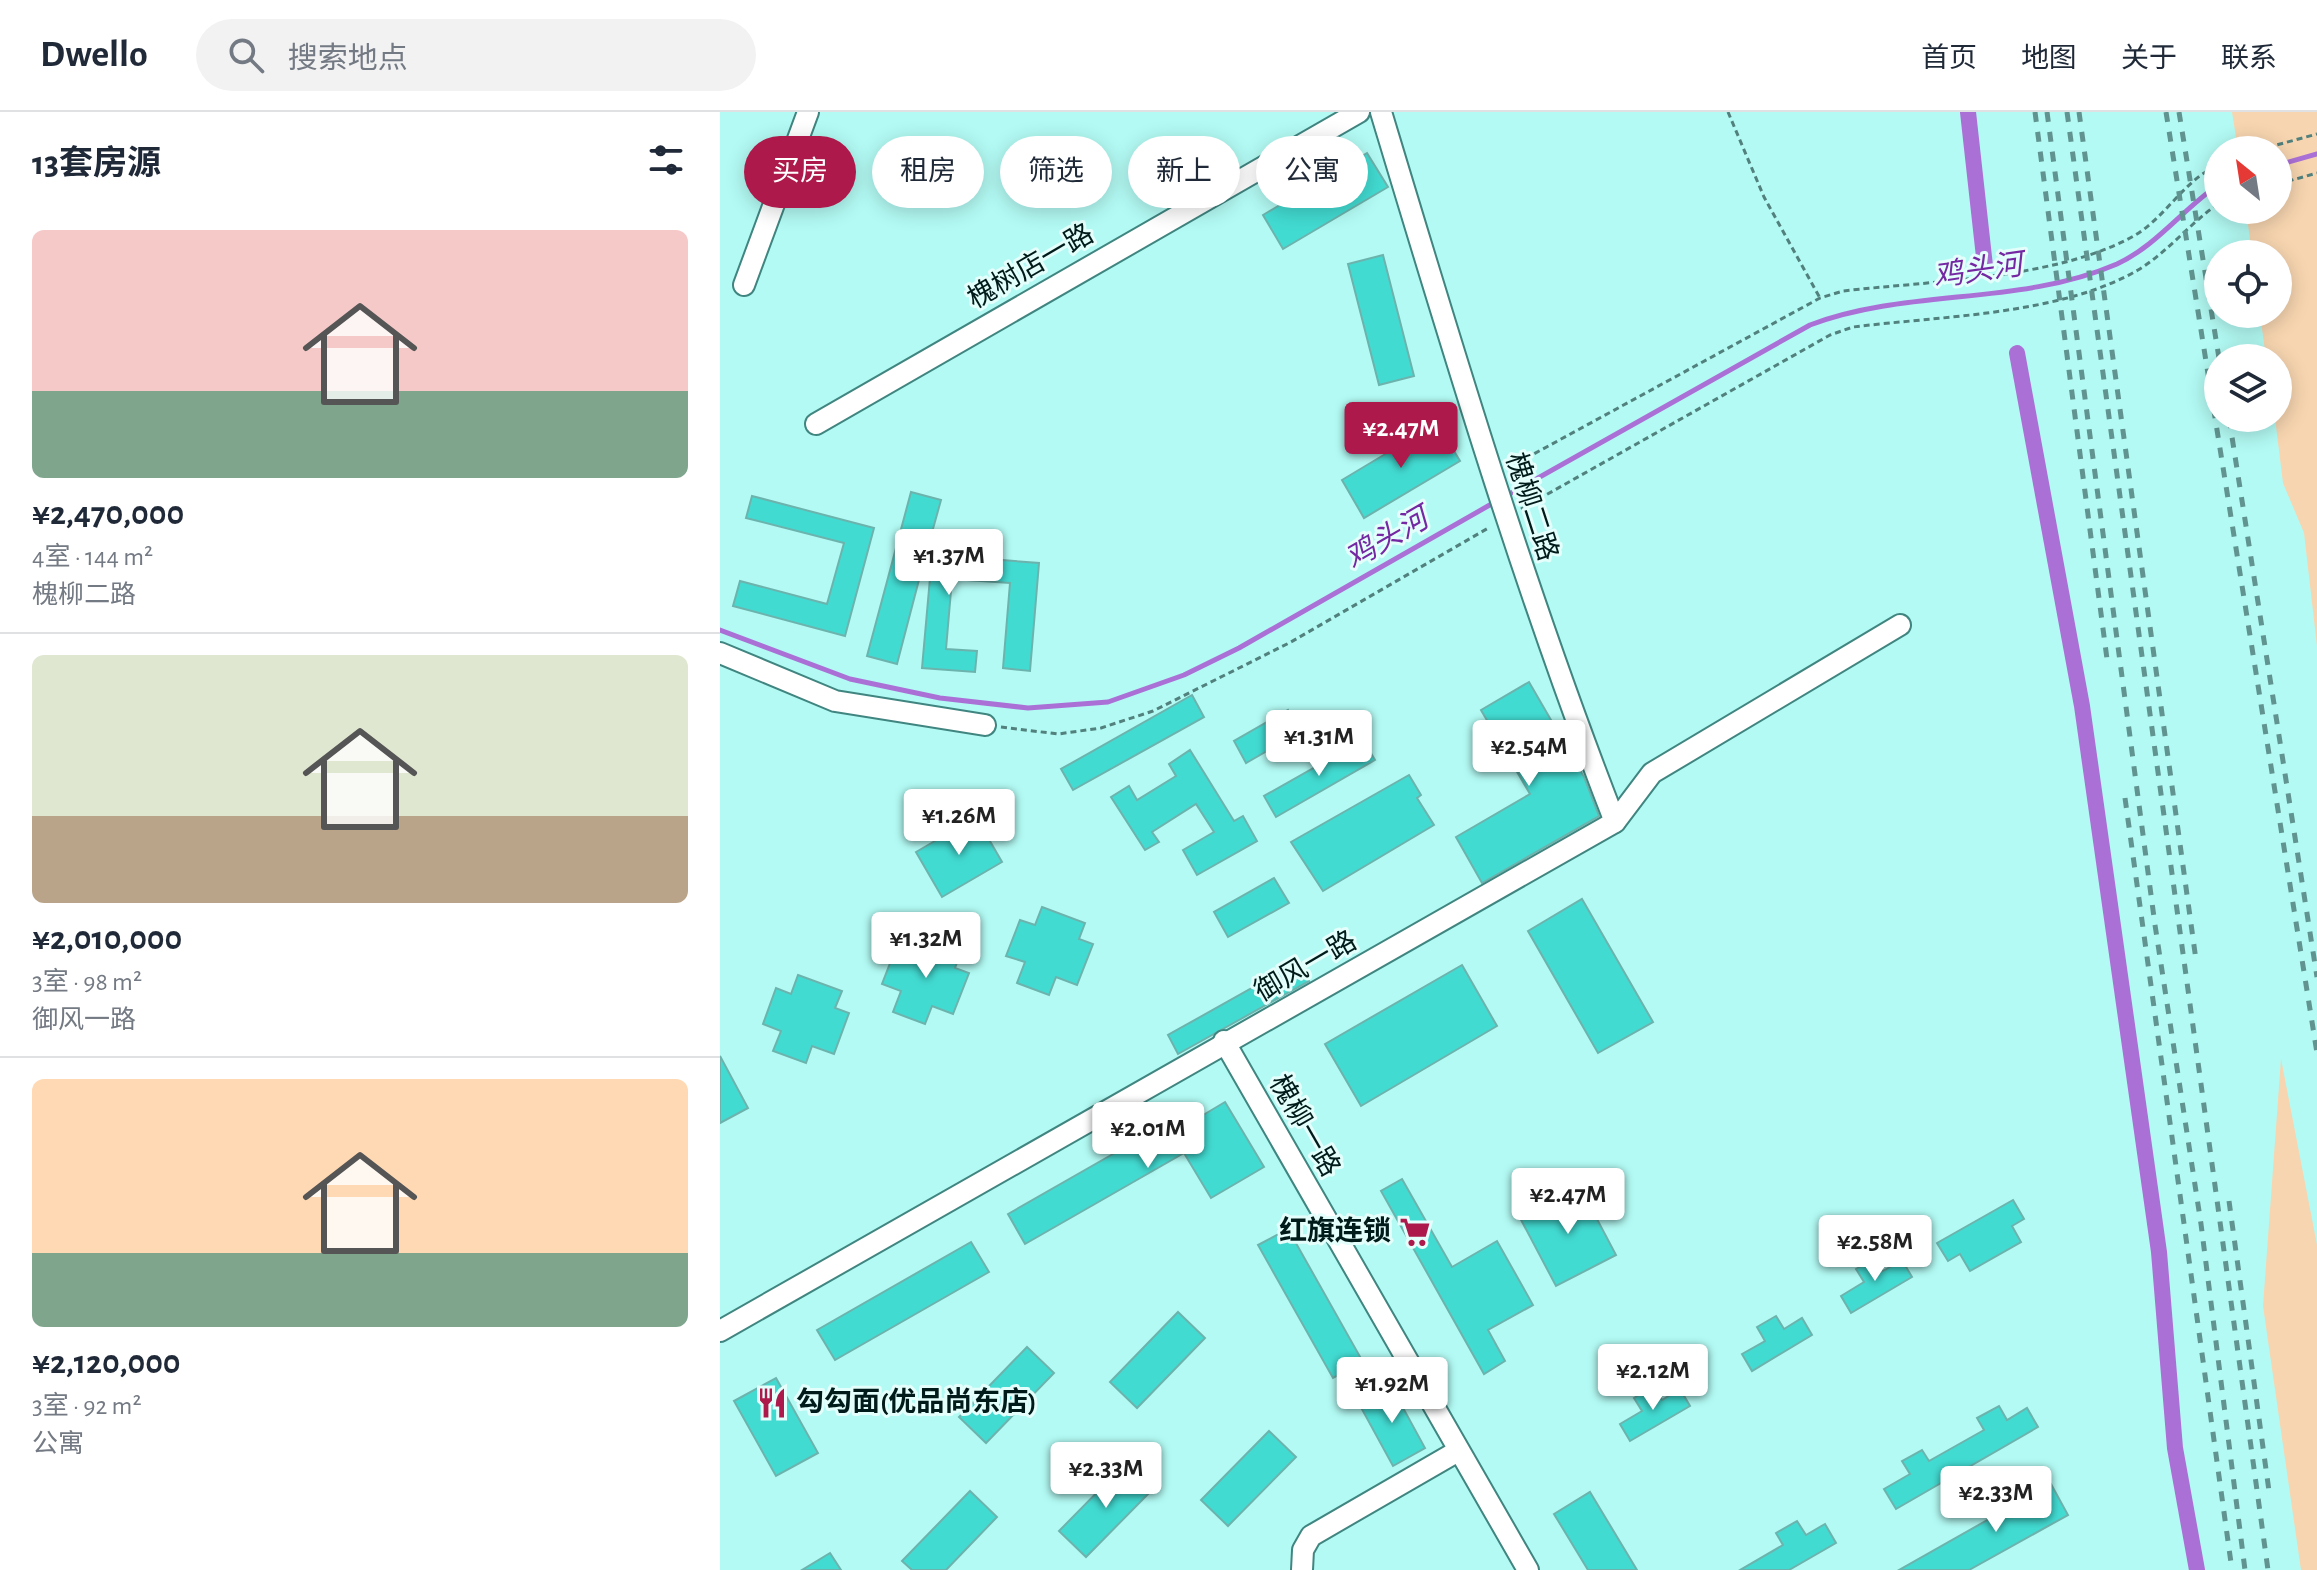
<!DOCTYPE html>
<html lang="zh">
<head>
<meta charset="utf-8">
<style>
  body { margin:0; font-family:"Alegreya Sans","Noto Sans SC",sans-serif; background:#f2f2f3; color:#1f2937; height:100vh; display:flex; flex-direction:column; font-size:30px; white-space:nowrap }
  * { box-sizing:border-box; margin:0 }
  p { font-size:26px; color:#747a83 }
  .icon { flex:none; width:44px; height:44px; fill:none; stroke:currentColor; stroke-width:2; stroke-linecap:round; stroke-linejoin:round }
  .map { position:relative; flex:1; overflow:hidden }
  .side { display:flex; flex-direction:column; background:#fff; width:720px }
  .side>* { flex:none }
  .top-card { position:absolute; left:24px; top:24px; width:760px; height:72px; display:flex; gap:16px }
  .needle { width:52px; rotate:330deg }
  .fabs { position:absolute; left:1484px; top:24px; display:grid; gap:16px }
  .fabs a { display:grid; place-items:center; width:88px; height:88px; border-radius:50%; background:#fff; box-shadow:0 4px 20px #0003; font-size:40px }
  .price { position:absolute; translate:-50% -68px; padding:0 18px; border-radius:8px; background:#fff; color:#222; font-size:26px; line-height:52px; filter:drop-shadow(0 2px 4px #0008) }
  .price::after { content:''; position:absolute; left:50%; top:48px; width:24px; height:18px; margin-left:-12px; background:inherit; clip-path:polygon(0 0,100% 0,50% 100%) }
  .price.selected { background:#ac194a; color:#fff }
  ul { padding:0; list-style:none }
  li { display:grid; align-content:center; gap:16px; height:424px; padding:0 32px }
  li+li { border-top:2px solid #e0e1e3 }
  li span { display:grid; place-items:center; height:248px; border-radius:12px; color:#555 }
  li>.icon { margin-inline-start:auto }
  span .icon { width:144px; height:144px; fill:#fffc; stroke-width:1 }
  li b { font-size:34px }
  h2 { display:flex; justify-content:space-between; align-items:center; height:96px; padding:0 32px; font-size:34px }
  .pill { padding:0 28px; border-radius:36px; background:#fff; box-shadow:0 4px 20px #0003; font-size:28px; line-height:72px }
  .pill.selected { background:#ac194a; color:#fff }
  header { display:flex; align-items:center; gap:48px; box-sizing:border-box; height:112px; padding:0 40px; background:#fff; border-bottom:2px solid #e0e1e3 }
  header strong { font-size:38px }
  nav { display:flex; gap:44px; margin-inline-start:auto; font-size:28px }
  .search { width:560px; height:72px; background:#f2f2f3; display:flex; align-items:center; gap:20px; box-sizing:border-box; padding:0 28px; border-radius:44px; color:#747a83; font-size:30px }
  main { display:flex; flex:1; min-height:0 }
  .map>svg:first-child { display:block }
</style>
</head>
<body>
<header>
<strong>Dwello</strong>
<div class="search"><svg class="icon" aria-label="search" viewBox="0 0 24 24"><circle cx="10" cy="10" r="6"/><path d="M15 15l6 6"/></svg>搜索地点</div>
<nav><a>首页</a><a>地图</a><a>关于</a><a>联系</a></nav>
</header>
<main>
<section class="side">
<h2>13套房源<svg class="icon" aria-label="filters" viewBox="0 0 24 24"><path d="M4 7h16M4 17h16"/><circle cx="9" cy="7" r="2"/><circle cx="15" cy="17" r="2"/></svg></h2>
<ul>
<li><span style="background:linear-gradient(#f6c9c9 65%,#7fa58c 0)"><svg class="icon" aria-label="home" viewBox="0 0 24 24"><path d="M3 11l9-7 9 7M6 9v11h12V9"/></svg></span><div><b>¥2,470,000</b><p>4室 · 144 m²</p><p>槐柳二路</p></div></li>
<li><span style="background:linear-gradient(#dfe7d0 65%,#b9a48a 0)"><svg class="icon" aria-label="home" viewBox="0 0 24 24"><path d="M3 11l9-7 9 7M6 9v11h12V9"/></svg></span><div><b>¥2,010,000</b><p>3室 · 98 m²</p><p>御风一路</p></div></li>
<li><span style="background:linear-gradient(#ffd9b3 70%,#7fa58c 0)"><svg class="icon" aria-label="home" viewBox="0 0 24 24"><path d="M3 11l9-7 9 7M6 9v11h12V9"/></svg></span><div><b>¥2,120,000</b><p>3室 · 92 m²</p><p>公寓</p></div></li>
</ul>
</section>
<div class="map">
<svg width="1597" height="1458" viewBox="0 0 1597 1458">
  <rect width="100%" height="100%" fill="#b3faf4"/>
  <g fill="#f7d5b0">
    <path d="M1512,0H1597V534L1584,421L1563,371L1555,306H1558V246H1546L1540,202H1558V142H1532L1526,98H1558V38H1518Z"/>
    <path d="M1561,947L1597,1133V1458H1581L1543,1194Z"/>
  </g>
  <g fill="none" stroke-linecap="round" stroke-linejoin="round">
    <g stroke="#ab70d6" stroke-width="5">
      <path d="M1558,53L1597,42"/>
      <path d="M784,385L1090,213C1188,176 1300,194 1397,152C1436,134 1463,97 1498,73"/>
      <path d="M0,518L130,567L220,586L308,596L388,590L464,563L519,536L775,390"/>
    </g>
    <g stroke="#ab70d6" stroke-width="16">
      <path d="M1248,0L1265,154"/>
      <path d="M1297,241L1362,594L1439,1140L1455,1336L1477,1458"/>
    </g>
  </g>
  <g fill="#42dbd2" stroke="#6db3ad" stroke-width="2">
    <path d="M647,41L668,75L563,137L543,103Z"/>
    <path d="M663,143L694,264L659,273L628,152Z"/>
    <path d="M717,311L740,349L644,406L622,368Z"/>
    <path d="M191,380L221,388L206,442L319,451L310,559L283,556L290,471L232,467L226,537L257,539L255,560L202,556L210,466L200,464L177,552L147,544Z"/>
    <path d="M32,384L154,416L125,524L13,494L20,469L107,492L124,431L26,406Z"/>
    <path d="M809,570L864,665L879,704L762,771L736,725L810,682L761,598Z"/>
    <path d="M472,583L484,605L353,678L341,657Z"/>
    <path d="M568,598L580,620L526,651L514,629Z"/>
    <path d="M643,628L655,648L556,705L544,684Z"/>
    <path d="M470,638L514,709L523,704L537,729L477,763L463,738L494,720L476,692L432,720L439,730L425,738L391,685L409,674L417,688L456,664L449,652Z"/>
    <path d="M689,663L701,683L697,686L714,713L603,779L571,730Z"/>
    <path d="M256,705L282,750L222,785L196,740Z"/>
    <path d="M554,766L569,791L508,825L494,800Z"/>
    <path d="M862,787L933,910L878,941L808,819Z"/>
    <path d="M322,795L365,811L359,827L373,832L357,873L336,865L329,883L297,871L305,850L286,844L300,808L315,813Z"/>
    <path d="M198,824L241,840L235,856L249,861L233,902L212,894L205,912L173,900L181,879L162,872L176,836L191,842Z"/>
    <path d="M578,850L589,869L458,942L448,923Z"/>
    <path d="M742,853L777,914L641,994L605,932Z"/>
    <path d="M78,863L122,879L115,896L129,901L114,942L92,934L86,951L53,939L61,919L43,912L56,876L71,882Z"/>
    <path d="M0,944L28,996L0,1011Z"/>
    <path d="M505,990L544,1055L491,1086L464,1041L305,1132L288,1102L442,1014L448,1024Z"/>
    <path d="M682,1067L732,1155L777,1129L813,1193L768,1218L785,1249L764,1262L661,1079Z"/>
    <path d="M859,1073L896,1143L836,1174L799,1104Z"/>
    <path d="M1293,1088L1304,1107L1292,1114L1301,1130L1250,1159L1240,1142L1228,1149L1217,1131Z"/>
    <path d="M568,1117L643,1250L613,1266L538,1133Z"/>
    <path d="M251,1130L269,1160L115,1248L97,1218Z"/>
    <path d="M1155,1146L1163,1159L1182,1148L1192,1165L1131,1201L1121,1184L1144,1170L1136,1157Z"/>
    <path d="M458,1200L485,1226L417,1296L390,1270Z"/>
    <path d="M1056,1204L1064,1217L1082,1206L1092,1223L1032,1259L1022,1242L1045,1229L1037,1215Z"/>
    <path d="M307,1235L334,1261L266,1331L239,1305Z"/>
    <path d="M56,1266L98,1341L56,1364L14,1289Z"/>
    <path d="M670,1272L705,1336L673,1354L638,1290Z"/>
    <path d="M934,1274L942,1288L960,1277L970,1294L910,1329L900,1312L922,1299L914,1286Z"/>
    <path d="M1279,1294L1287,1308L1307,1296L1318,1315L1176,1397L1164,1377L1190,1362L1182,1349L1202,1338L1209,1349L1264,1318L1257,1306Z"/>
    <path d="M549,1319L576,1345L508,1414L481,1388Z"/>
    <path d="M407,1350L434,1376L366,1445L339,1419Z"/>
    <path d="M1331,1372L1348,1403L1249,1458H1179Z"/>
    <path d="M250,1379L277,1405L226,1458H192L182,1449Z"/>
    <path d="M870,1380L917,1458H868L834,1402Z"/>
    <path d="M1077,1409L1086,1423L1105,1412L1116,1431L1069,1458H1020L1063,1433L1056,1421Z"/>
    <path d="M110,1441L121,1458H82Z"/>
  </g>
  <g fill="none" stroke-linecap="round" stroke-linejoin="round">
    <g stroke="#408580" stroke-width="24">
      <g id="minor">
        <path d="M661,0C733,239 804,477 895,710"/>
        <path d="M24,173L88,0"/>
        <path d="M96,312L639,0"/>
        <path d="M0,541L115,589L265,613"/>
        <path d="M504,929L808,1458"/>
        <path d="M0,1219L895,710L932,661L1180,513"/>
        <path d="M582,1458L583,1438L591,1424L738,1339"/>
      </g>
    </g>
    <g stroke="#51807d" stroke-width="3" stroke-dasharray="6 4" stroke-linecap="butt">
      <path d="M1008,0L1044,85L1100,186"/>
      <path d="M1538,38L1597,22"/>
      <path d="M1558,72L1597,61"/>
      <path d="M788,356L1100,186L1123,179C1210,169 1333,167 1410,126C1445,108 1461,70 1498,53"/>
      <path d="M801,397L1110,223L1133,215C1221,204 1341,203 1418,158C1448,140 1469,112 1498,92"/>
      <path d="M281,615L338,622L381,616L433,599L571,530L770,415"/>
    </g>
    <use href="#minor" stroke="#fff" stroke-width="20"/>
    <g stroke="#619490" stroke-width="5" stroke-dasharray="10 10" stroke-linecap="butt">
      <path d="M1315,0L1387,547"/>
      <path d="M1327,0L1435,813L1481,1112L1525,1458"/>
      <path d="M1347,0L1548,1458"/>
      <path d="M1359,0L1476,848"/>
      <path d="M1446,0L1597,941"/>
      <path d="M1459,0L1499,246"/>
      <path d="M1509,306L1597,865"/>
      <path d="M1405,686L1512,1458"/>
      <path d="M1509,1089L1549,1379"/>
    </g>
  </g>
  <defs>
    <g id="supermarket-bare" transform="scale(2.4)"><path d="M-6-5.5h2.5l.6 2H6L4.5 2H-2.5L-4.4-4H-6ZM-1.5 3.2a1.3 1.3 0 1 0 .1 0ZM3 3.2a1.3 1.3 0 1 0 .1 0Z" fill="#ac194a" stroke="#e3fefb" stroke-width="2.5" paint-order="stroke"/></g>
    <g id="restaurant-bare" transform="scale(2.4)"><path d="M-5-6h1v4h1v-4h1v4h1v-4h1v5L-1.5 .5V6h-2V.5L-5-1ZM5-6V6H3V1.5H1.5Q1.5-4 5-6Z" fill="#ac194a" stroke="#e3fefb" stroke-width="2.5" paint-order="stroke"/></g>
  </defs>
  <g fill-rule="evenodd">
    <use href="#supermarket-bare" x="695" y="1120"/>
    <use href="#restaurant-bare" x="52" y="1291"/>
  </g>
  <g text-anchor="middle" dominant-baseline="central" stroke-width="6" stroke-linejoin="round" paint-order="stroke">
    <g font-size="28" fill="#001b1a" stroke="#e3fefb">
      <text transform="translate(311 155) rotate(-30)">槐树店一路</text>
      <text transform="translate(811 395) rotate(72)">槐柳二路</text>
      <text transform="translate(586 855) rotate(-30)">御风一路</text>
      <text transform="translate(584 1014) rotate(60)">槐柳一路</text>
    </g>
    <g font-size="28" font-weight="bold" fill="#001b1a" stroke="#e3fefb" text-anchor="end">
      <text x="671" y="1120">红旗连锁</text>
      <text x="76" y="1291" text-anchor="start">勾勾面(优品尚东店)</text>
    </g>
    <g font-size="30" font-style="italic" fill="#7428a2" stroke="#e3fefb">
      <text transform="translate(1258 159) rotate(-8)">鸡头河</text>
      <text transform="translate(667 427) rotate(-30)">鸡头河</text>
    </g>
  </g>
</svg>
<div class="fabs">
<a><svg class="needle" viewBox="-14 -14 28 28"><path d="M0-13l5 13h-10z" fill="#e53935"/><path d="M0 13l5-13h-10z" fill="#747a83"/></svg></a>
<a><svg class="icon" aria-label="locate" viewBox="0 0 24 24"><circle cx="12" cy="12" r="6"/><path d="M12 2v4M12 18v4M2 12h4M18 12h4"/></svg></a>
<a><svg class="icon" aria-label="layers" viewBox="0 0 24 24"><path d="M12 4l9 5-9 5-9-5zM3 14l9 5 9-5"/></svg></a>
</div>
<b class="price selected" style="left:681px;top:358px">¥2.47M</b>
<b class="price" style="left:229px;top:485px">¥1.37M</b>
<b class="price" style="left:599px;top:666px">¥1.31M</b>
<b class="price" style="left:809px;top:676px">¥2.54M</b>
<b class="price" style="left:239px;top:745px">¥1.26M</b>
<b class="price" style="left:206px;top:868px">¥1.32M</b>
<b class="price" style="left:428px;top:1058px">¥2.01M</b>
<b class="price" style="left:848px;top:1124px">¥2.47M</b>
<b class="price" style="left:1155px;top:1171px">¥2.58M</b>
<b class="price" style="left:933px;top:1300px">¥2.12M</b>
<b class="price" style="left:672px;top:1313px">¥1.92M</b>
<b class="price" style="left:386px;top:1398px">¥2.33M</b>
<b class="price" style="left:1276px;top:1422px">¥2.33M</b>
<div class="top-card">
<a class="pill selected">买房</a>
<a class="pill">租房</a>
<a class="pill">筛选</a>
<a class="pill">新上</a>
<a class="pill">公寓</a>
</div>
</div>
</main>
</body>
</html>
